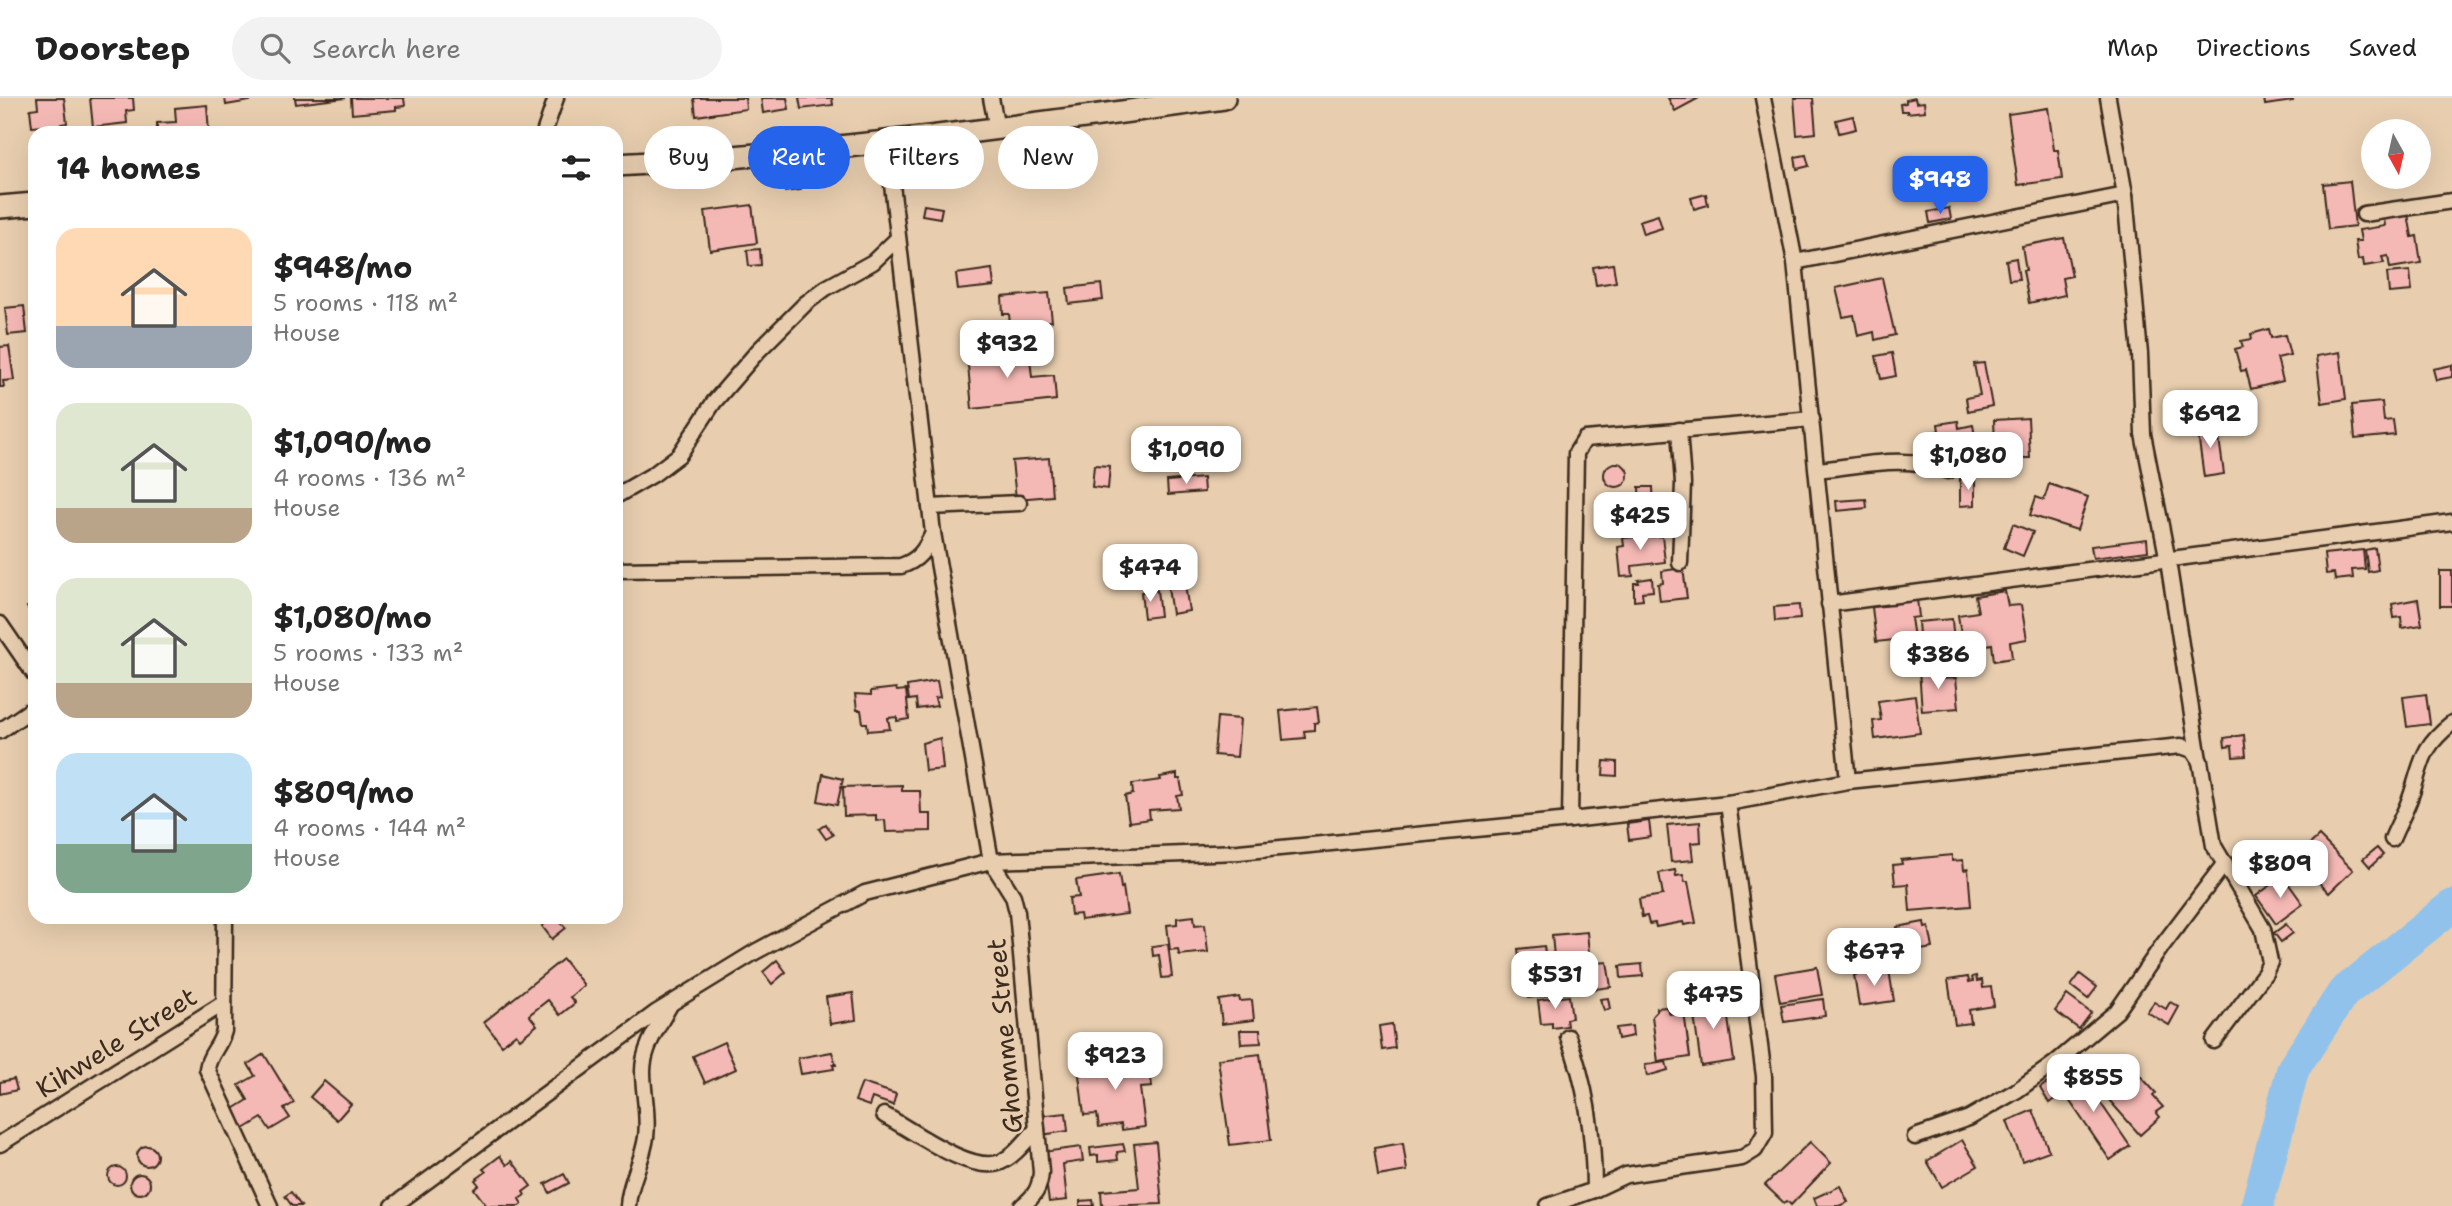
<!DOCTYPE html>
<html lang="en">
<head>
<meta charset="utf-8">
<style>
  body { margin:0; font-family:"Shantell Sans",sans-serif; background:#f2f2f2; color:#222; height:100vh; display:flex; flex-direction:column; font-size:26px; white-space:nowrap }
  * { box-sizing:border-box; margin:0 }
  p { font-size:23px; color:#767676 }
  .icon { flex:none; width:38px; height:38px; fill:none; stroke:currentColor; stroke-width:2; stroke-linecap:round; stroke-linejoin:round }
  .map { position:relative; flex:1; overflow:hidden }
  .panel { position:absolute; left:28px; top:28px; width:595px; height:798px; display:flex; flex-direction:column; background:#fff; border-radius:21px; box-shadow:0 7px 28px #0002 }
  .panel>* { flex:none }
  .guide { position:absolute; left:644px; top:28px; width:665px; height:63px; display:flex; gap:14px }
  .needle { width:46px; rotate:172deg }
  .controls { position:absolute; left:2361px; top:21px; display:grid; gap:14px }
  .controls a { display:grid; place-items:center; width:70px; height:70px; border-radius:50%; background:#fff; box-shadow:0 7px 28px #0002; font-size:35px }
  .price { position:absolute; translate:-50% -60px; padding:0 16px; border-radius:14px; background:#fff; color:#222; font-size:23px; line-height:46px; filter:drop-shadow(0 2px 4px #0008) }
  .price::after { content:''; position:absolute; left:50%; top:42px; width:21px; height:16px; margin-left:-10px; background:inherit; clip-path:polygon(0 0,100% 0,50% 100%) }
  .price.current { background:#2563eb; color:#fff }
  ul { padding:0; list-style:none }
  li { display:flex; align-items:center; gap:21px; height:175px; padding:0 28px }
  li span { display:grid; place-items:center; flex:none; width:196px; height:140px; border-radius:21px; color:#555 }
  li>.icon { margin-inline-start:auto }
  span .icon { width:84px; height:84px; fill:#fffc; stroke-width:1 }
  li b { font-size:30px }
  h2 { display:flex; justify-content:space-between; align-items:center; height:84px; padding:0 28px; font-size:30px }
  .pill { padding:0 24px; border-radius:32px; background:#fff; box-shadow:0 7px 28px #0002; font-size:24px; line-height:63px }
  .pill.current { background:#2563eb; color:#fff }
  header { display:flex; align-items:center; gap:42px; box-sizing:border-box; height:98px; padding:0 35px; background:#fff; border-bottom:2px solid #e0e0e0 }
  header strong { font-size:33px }
  nav { display:flex; gap:38px; margin-inline-start:auto; font-size:24px }
  .search { width:490px; height:63px; background:#f2f2f2; display:flex; align-items:center; gap:18px; box-sizing:border-box; padding:0 24px; border-radius:38px; color:#767676; font-size:26px }
  .map>svg:first-child { display:block }
</style>
</head>
<body>
<header>
<strong>Doorstep</strong>
<div class="search"><svg class="icon" aria-label="search" viewBox="0 0 24 24"><circle cx="10" cy="10" r="6"/><path d="M15 15l6 6"/></svg>Search here</div>
<nav><a>Map</a><a>Directions</a><a>Saved</a></nav>
</header>
<div class="map">
<svg width="2452" height="1108" viewBox="0 0 2452 1108">
  <rect width="100%" height="100%" fill="#e8ceaf"/>
  <filter id="ink" filterUnits="userSpaceOnUse"><feTurbulence type="fractalNoise" baseFrequency=".0143" numOctaves="2"/><feDisplacementMap in="SourceGraphic" scale="14" xChannelSelector="R" yChannelSelector="G"/><feConvolveMatrix kernelMatrix="1 2 1 2 8 2 1 2 1" color-interpolation-filters="sRGB"/></filter>
  <g filter="url(#ink)">
    <g fill="none" stroke-linecap="round" stroke-linejoin="round">
      <path stroke="#90c2ec" stroke-width="33" d="M2257,1108L2293,971L2343,895L2452,808"/>
    </g>
    <g fill="#f5b9b5" stroke="#3b2a1e" stroke-width="2">
      <path d="M37,0H64L67,25L61,26L62,35H46L45,28L32,29L30,11L38,10Z"/>
      <path d="M90,0H133L134,12L126,13L127,25L93,29Z"/>
      <path d="M225,0H250V3L226,7Z"/>
      <path d="M295,0H346L296,6Z"/>
      <path d="M351,0H404L405,8L396,9V12L352,16Z"/>
      <path d="M694,0H745L746,11L696,18Z"/>
      <path d="M761,0H787L789,11L763,15Z"/>
      <path d="M799,0H832L833,7L801,11Z"/>
      <path d="M1668,0H1699L1675,13Z"/>
      <path d="M1794,0H1813L1816,35L1797,37Z"/>
      <path d="M1915,0L1916,5L1924,4L1925,13L1907,15V13H1901L1900,6L1906,5V2Z"/>
      <path d="M2264,0H2292L2293,3L2265,7Z"/>
      <path d="M207,7L209,35H157V25L176,24L175,10Z"/>
      <path d="M2048,10L2054,52H2058L2062,81L2018,87L2008,16Z"/>
      <path d="M1853,18L1856,31L1839,35L1836,22Z"/>
      <path d="M1806,57L1809,68L1797,71L1795,59Z"/>
      <path d="M797,75L801,92L785,94L783,77Z"/>
      <path d="M2350,83L2355,128L2328,131L2323,86Z"/>
      <path d="M1706,96L1708,107L1694,111L1691,100Z"/>
      <path d="M752,107L757,145L710,152L705,113Z"/>
      <path d="M924,107L942,110L940,120L922,117Z"/>
      <path d="M1949,110L1951,121L1930,125L1928,114Z"/>
      <path d="M2408,116L2412,139L2417,138L2421,165L2390,170L2388,158L2382,159L2384,165L2364,168L2363,161L2358,162L2355,143H2361L2359,132L2385,128L2384,120Z"/>
      <path d="M1658,117L1662,130L1643,136L1639,123Z"/>
      <path d="M2064,140L2072,178L2062,180L2065,197L2029,205L2023,172H2026L2022,148Z"/>
      <path d="M760,151L761,167L749,168L747,152Z"/>
      <path d="M2016,160L2019,181L2009,182L2006,162Z"/>
      <path d="M1613,166L1616,184L1596,187L1593,169Z"/>
      <path d="M992,171L994,188L958,192L956,176Z"/>
      <path d="M2410,173L2412,193L2389,195L2387,175Z"/>
      <path d="M1882,180L1895,237L1875,242L1874,234L1858,238L1854,217L1843,219L1836,190Z"/>
      <path d="M1101,186L1103,202L1069,206L1067,190Z"/>
      <path d="M1049,195L1052,223L1010,227L1009,216H1003L1002,199Z"/>
      <path d="M24,208L27,235L8,237L5,210Z"/>
      <path d="M2269,231L2271,240L2285,237L2290,257L2277,260L2283,283L2251,291L2246,272L2241,273L2235,251L2243,249L2241,243L2252,241L2251,236Z"/>
      <path d="M9,248L14,282L3,283L4,289H0V249Z"/>
      <path d="M1029,251L1032,279L1054,277L1056,302L972,311L967,256Z"/>
      <path d="M2340,254L2346,301L2322,305L2316,258Z"/>
      <path d="M1892,255L1896,278L1881,281L1876,258Z"/>
      <path d="M1984,265L1992,308L1968,313L1966,300L1980,297L1974,266Z"/>
      <path d="M2452,267V279L2436,282L2433,271Z"/>
      <path d="M2382,304L2384,323L2393,322L2395,337L2355,341L2352,307Z"/>
      <path d="M2028,320L2030,360H2012L2013,369L1996,370L1994,322Z"/>
      <path d="M1958,323L1959,330L1973,327L1978,355L1944,361L1943,357L1933,359L1929,335L1939,333L1938,326Z"/>
      <path d="M2217,326L2224,376L2204,379L2197,329Z"/>
      <path d="M1049,360L1052,398L1016,401L1012,363Z"/>
      <circle cx="1616" cy="377" r="12"/>
      <path d="M1094,367L1110,368L1108,391L1092,389Z"/>
      <path d="M1203,380L1204,394L1168,397L1167,383Z"/>
      <path d="M1975,380V407L1960,408V381Z"/>
      <path d="M2049,386L2088,399L2077,432L2030,417L2036,399L2044,402Z"/>
      <path d="M1639,389H1653L1654,414H1640Z"/>
      <path d="M1866,401L1867,410L1837,413L1836,403Z"/>
      <path d="M2013,426L2033,434L2023,458L2004,450Z"/>
      <path d="M1648,431L1649,439L1662,438L1665,464L1632,468L1633,478L1621,479L1618,449L1624,448L1623,440L1634,439L1633,433Z"/>
      <path d="M2147,441L2148,453L2093,460L2091,448Z"/>
      <path d="M2375,450L2378,472L2368,474L2365,452Z"/>
      <path d="M2363,452L2365,471L2352,472L2353,480L2335,482L2334,475L2326,476L2324,456Z"/>
      <path d="M1683,470L1687,500L1660,503L1658,486L1663,485L1662,473Z"/>
      <rect x="2440" y="473" width="12" height="35"/>
      <path d="M1652,480L1653,493L1642,494L1643,502L1634,503V485H1639L1638,482Z"/>
      <path d="M1185,487L1189,513L1172,516L1168,490Z"/>
      <path d="M1157,492L1160,518L1144,520L1141,494Z"/>
      <path d="M2005,493L2008,508L2021,507L2027,541L2010,544L2012,560L1994,563L1992,546L1982,548L1981,540L1962,543L1958,517L1978,514L1975,498Z"/>
      <path d="M1917,501L1919,519L1911,520L1914,540L1876,544L1872,509L1894,507L1893,504Z"/>
      <path d="M2418,501L2422,527L2402,530L2401,519L2394,520L2392,506Z"/>
      <path d="M35,504V522L27,509Z"/>
      <path d="M1799,507L1800,521L1775,523L1774,509Z"/>
      <path d="M1952,521L1955,559L1921,562L1918,524Z"/>
      <path d="M1940,570V581L1956,580L1959,610L1922,613L1919,572Z"/>
      <path d="M937,583L940,599L935,600L937,608L917,611L916,601L909,602L907,588Z"/>
      <path d="M896,590L897,593L906,592L909,621L897,623V619L888,620L890,631L868,633L867,625H863L861,612H857L855,596L871,597V593Z"/>
      <path d="M2426,596L2430,626L2407,629L2403,599Z"/>
      <path d="M1915,598L1920,635L1875,641L1873,623L1881,622L1878,603Z"/>
      <path d="M1317,609L1319,624L1314,625V632L1304,633L1305,640L1283,642L1280,613Z"/>
      <path d="M1217,619L1240,621L1237,659L1214,657Z"/>
      <path d="M2244,637L2246,658L2233,659L2232,648L2225,649L2224,640Z"/>
      <path d="M940,640L943,671L925,673L922,645Z"/>
      <path d="M1604,663L1617,664V678L1603,677Z"/>
      <path d="M823,676L843,681L837,707L818,703Z"/>
      <path d="M1177,676V681H1180L1183,697L1177,698L1179,710L1149,712L1150,721L1129,724L1125,698L1133,696L1132,686L1161,682L1160,679Z"/>
      <path d="M902,687V693H920L921,716H931V733L886,734L885,722L876,723V717L844,718L843,689Z"/>
      <path d="M1649,723L1651,739L1629,742L1627,726Z"/>
      <path d="M1700,724L1701,744L1691,745L1693,762L1671,764L1667,727Z"/>
      <path d="M826,726L833,737L826,741L819,731Z"/>
      <path d="M2319,738L2353,772L2329,795L2303,768L2317,755L2309,747Z"/>
      <path d="M2377,750L2383,757L2370,769L2363,761Z"/>
      <path d="M1952,757V763L1963,762L1964,772L1968,771L1971,808L1910,813L1908,786L1895,787L1893,767L1902,766L1901,762Z"/>
      <path d="M1675,772L1676,778L1683,777L1685,784H1688L1696,825L1684,827L1683,824L1656,829L1655,825L1649,826L1647,818L1642,819L1639,801L1663,797L1659,775Z"/>
      <path d="M1119,776L1121,790L1123,789L1127,816L1081,822L1080,816L1071,817L1069,800L1079,799L1076,782Z"/>
      <path d="M2283,778L2303,806L2276,826L2256,798Z"/>
      <path d="M1194,818L1195,827L1205,826L1208,854L1179,857L1178,851L1170,852L1167,827L1177,826V820Z"/>
      <path d="M553,819H556L566,830L552,841L542,828Z"/>
      <path d="M1924,824L1925,830L1929,829L1933,850L1901,855L1897,829Z"/>
      <path d="M2286,826L2293,835L2281,844L2274,835Z"/>
      <path d="M1587,834L1589,855L1554,859L1552,837Z"/>
      <path d="M1884,837L1886,851L1856,855L1854,841Z"/>
      <path d="M1168,846L1172,879L1162,880L1159,857L1153,858L1152,848Z"/>
      <path d="M1544,848L1548,878H1553V882L1562,881L1561,875L1589,872L1588,866L1607,864L1611,889L1528,900L1527,893H1523L1518,851Z"/>
      <path d="M563,861L584,887L570,899L575,905L560,917L548,902L529,917L537,927L520,941L516,936L502,947L484,924Z"/>
      <path d="M777,862L786,874L772,886L763,874Z"/>
      <path d="M1642,866L1643,878L1621,880L1620,868Z"/>
      <path d="M1817,869L1822,897L1780,904L1775,876Z"/>
      <path d="M1889,872L1894,903L1859,908L1854,877Z"/>
      <path d="M2080,876L2097,889L2088,901L2071,888Z"/>
      <path d="M1976,878L1977,883L1982,882L1983,890L1991,889L1994,908L1969,912L1971,925L1955,927L1948,882L1968,879L1969,884L1973,883L1972,879Z"/>
      <path d="M853,895L856,922L830,926L826,899Z"/>
      <path d="M2067,897L2091,915L2079,931L2055,913Z"/>
      <path d="M1569,898L1572,920L1566,921L1567,928L1552,930V925L1541,926L1538,902Z"/>
      <path d="M1239,899L1240,903L1252,902L1254,922L1222,926L1219,902Z"/>
      <path d="M1725,899L1734,963L1701,968L1692,903Z"/>
      <path d="M1608,900L1610,911L1604,912L1600,901Z"/>
      <path d="M1823,901L1825,918L1784,924L1781,907Z"/>
      <path d="M2154,904L2166,911L2170,904L2179,909L2169,927L2147,914Z"/>
      <path d="M1666,909L1670,916L1684,914L1690,959L1658,964L1652,918L1656,914V910Z"/>
      <path d="M1392,926L1395,950L1382,952L1379,928Z"/>
      <path d="M1632,928L1633,938L1618,941L1616,930Z"/>
      <path d="M1240,932H1260L1261,945L1241,946Z"/>
      <rect x="1122" y="940" width="23" height="11"/>
      <path d="M724,944L736,971L705,985L693,958Z"/>
      <path d="M832,954L836,967H833L834,971L801,976L798,960Z"/>
      <path d="M1134,955L1137,972L1150,971L1152,989L1140,990L1145,1029L1122,1032L1121,1026L1099,1029L1097,1016L1084,1017L1079,977L1085,976L1083,967L1119,963V957Z"/>
      <path d="M264,956L294,1005L284,1011L290,1020L270,1032L262,1020L244,1031L232,1012L248,1002L239,987L255,978L248,966Z"/>
      <path d="M1260,956L1271,1042L1230,1047L1218,961Z"/>
      <path d="M1666,964L1668,972L1647,978L1645,967Z"/>
      <path d="M2076,969L2130,1048L2110,1062L2056,983Z"/>
      <path d="M2135,972L2156,995L2153,998L2163,1009L2156,1014L2160,1019L2140,1037L2101,993L2115,982L2119,986Z"/>
      <path d="M14,981L17,992L0,996V984Z"/>
      <path d="M324,983L351,1006L337,1022L310,999Z"/>
      <path d="M862,985L896,996L893,1007L872,1000L869,1008L855,1003Z"/>
      <path d="M2047,985L2056,1000L2049,1005L2040,990Z"/>
      <path d="M2033,1012L2049,1053L2022,1063L2007,1023Z"/>
      <path d="M1066,1015L1068,1033L1041,1037L1038,1018Z"/>
      <path d="M1962,1042L1978,1068L1942,1089L1927,1063Z"/>
      <path d="M1156,1044L1162,1106L1102,1108L1101,1093L1139,1090L1134,1046Z"/>
      <path d="M1810,1044L1831,1065L1791,1107L1787,1103L1784,1105L1765,1087Z"/>
      <path d="M1403,1045L1407,1073L1378,1078L1374,1050Z"/>
      <path d="M1123,1046L1125,1053L1117,1054L1118,1062L1098,1064V1057L1091,1058L1090,1050Z"/>
      <circle cx="147" cy="1058" r="10"/>
      <path d="M1081,1049L1083,1063L1063,1066L1067,1102L1049,1104L1042,1054Z"/>
      <path d="M500,1058L507,1067L512,1063L531,1088L523,1094L525,1097L519,1101L522,1106L519,1108H487L474,1091L479,1087L475,1082L486,1074L483,1071Z"/>
      <circle cx="117" cy="1078" r="9"/>
      <circle cx="140" cy="1086" r="10"/>
      <path d="M564,1076L569,1085L550,1095L545,1086Z"/>
      <path d="M1840,1088L1848,1104L1839,1108H1817L1814,1100Z"/>
      <path d="M291,1094L301,1108H292L285,1098Z"/>
      <path d="M1093,1102L1094,1108H1080V1103Z"/>
    </g>
    <g fill="none" stroke-linecap="round" stroke-linejoin="round">
      <g stroke="#3b2a1e" stroke-width="19">
        <g id="street">
          <path d="M991,0L997,31"/>
          <path d="M1763,0L1795,164L1848,683"/>
          <path d="M2108,0L2125,97L2140,256L2143,336L2168,463L2199,662"/>
          <path d="M544,35L556,0"/>
          <path d="M887,44L933,435L991,763L1013,798L1017,814L1041,1074C1040,1090 1035,1098 1022,1108"/>
          <path d="M2364,116L2452,103"/>
          <path d="M1795,164L2125,97"/>
          <path d="M1679,332L1683,385L1680,465"/>
          <path d="M1817,372C1861,368 1905,355 1948,373"/>
          <path d="M616,398L654,376L679,357L714,304L758,253L806,205L826,190L873,164L897,141"/>
          <path d="M930,409L1019,405"/>
          <path d="M616,472L901,468C919,462 925,452 933,435"/>
          <path d="M1829,506L2452,424"/>
          <path d="M0,526L35,577"/>
          <path d="M0,633L35,609"/>
          <path d="M1570,722L1576,355L1585,341L1812,321"/>
          <path d="M2392,741C2398,726 2407,711 2412,695C2423,661 2422,649 2452,625"/>
          <path d="M225,819L224,933C219,951 209,955 207,971L270,1108"/>
          <path d="M1568,939C1587,988 1594,1039 1594,1092"/>
          <path d="M884,1017C911,1031 971,1077 1001,1064C1016,1057 1026,1042 1037,1031"/>
          <path d="M1915,1039L1969,1020L2016,993L2054,966L2117,913L2162,848L2225,765"/>
          <path d="M0,1046L224,905"/>
          <path d="M393,1108L657,914L755,854L865,795L991,763L1239,754L1570,722L1728,705L1848,683L2181,648L2193,652L2200,663L2214,748L2263,831L2270,864L2265,875L2214,943"/>
          <path d="M628,1108C629,1084 643,1063 646,1039C649,1017 643,995 643,973C643,950 659,927 670,907"/>
          <path d="M1548,1108L1594,1092L1626,1077L1742,1060L1755,1052L1765,1035L1764,978L1728,705"/>
        </g>
      </g>
      <g stroke="#3b2a1e" stroke-width="26">
        <g id="secondary">
          <path d="M616,67C820,56 1022,28 1224,0"/>
          <path d="M0,109L35,106"/>
        </g>
      </g>
      <use href="#street" stroke="#e8ceaf" stroke-width="14"/>
      <use href="#secondary" stroke="#e8ceaf" stroke-width="21"/>
    </g>
  </g>
  <g text-anchor="middle" dominant-baseline="central" stroke-width="5" stroke-linejoin="round" paint-order="stroke">
    <g font-size="26" fill="#3b2a1e" stroke="#e8ceaf">
      <text transform="translate(1004 938) rotate(-95)">Ghomme Street</text>
      <text transform="translate(116 944) rotate(-32)">Kihwele Street</text>
    </g>
  </g>
</svg>
<div class="controls">
<a><svg class="needle" viewBox="-14 -14 28 28"><path d="M0-13l5 13h-10z" fill="#e53935"/><path d="M0 13l5-13h-10z" fill="#767676"/></svg></a>
</div>
<b class="price current" style="left:1940px;top:118px">$948</b>
<b class="price" style="left:1007px;top:282px">$932</b>
<b class="price" style="left:2210px;top:352px">$692</b>
<b class="price" style="left:1186px;top:388px">$1,090</b>
<b class="price" style="left:1968px;top:394px">$1,080</b>
<b class="price" style="left:1640px;top:454px">$425</b>
<b class="price" style="left:1150px;top:506px">$474</b>
<b class="price" style="left:1938px;top:593px">$386</b>
<b class="price" style="left:2280px;top:802px">$809</b>
<b class="price" style="left:1874px;top:890px">$677</b>
<b class="price" style="left:1555px;top:913px">$531</b>
<b class="price" style="left:1713px;top:933px">$475</b>
<b class="price" style="left:1115px;top:994px">$923</b>
<b class="price" style="left:2093px;top:1016px">$855</b>
<div class="guide">
<a class="pill">Buy</a>
<a class="pill current">Rent</a>
<a class="pill">Filters</a>
<a class="pill">New</a>
</div>
<section class="panel">
<h2>14 homes<svg class="icon" aria-label="filters" viewBox="0 0 24 24"><path d="M4 7h16M4 17h16"/><circle cx="9" cy="7" r="2"/><circle cx="15" cy="17" r="2"/></svg></h2>
<ul>
<li><span style="background:linear-gradient(#ffd9b3 70%,#9aa5b1 0)"><svg class="icon" aria-label="home" viewBox="0 0 24 24"><path d="M3 11l9-7 9 7M6 9v11h12V9"/></svg></span><div><b>$948/mo</b><p>5 rooms · 118 m²</p><p>House</p></div></li>
<li><span style="background:linear-gradient(#dfe7d0 75%,#b9a48a 0)"><svg class="icon" aria-label="home" viewBox="0 0 24 24"><path d="M3 11l9-7 9 7M6 9v11h12V9"/></svg></span><div><b>$1,090/mo</b><p>4 rooms · 136 m²</p><p>House</p></div></li>
<li><span style="background:linear-gradient(#dfe7d0 75%,#b9a48a 0)"><svg class="icon" aria-label="home" viewBox="0 0 24 24"><path d="M3 11l9-7 9 7M6 9v11h12V9"/></svg></span><div><b>$1,080/mo</b><p>5 rooms · 133 m²</p><p>House</p></div></li>
<li><span style="background:linear-gradient(#bfe0f5 65%,#7fa58c 0)"><svg class="icon" aria-label="home" viewBox="0 0 24 24"><path d="M3 11l9-7 9 7M6 9v11h12V9"/></svg></span><div><b>$809/mo</b><p>4 rooms · 144 m²</p><p>House</p></div></li>
</ul>
</section>
</div>
</body>
</html>
